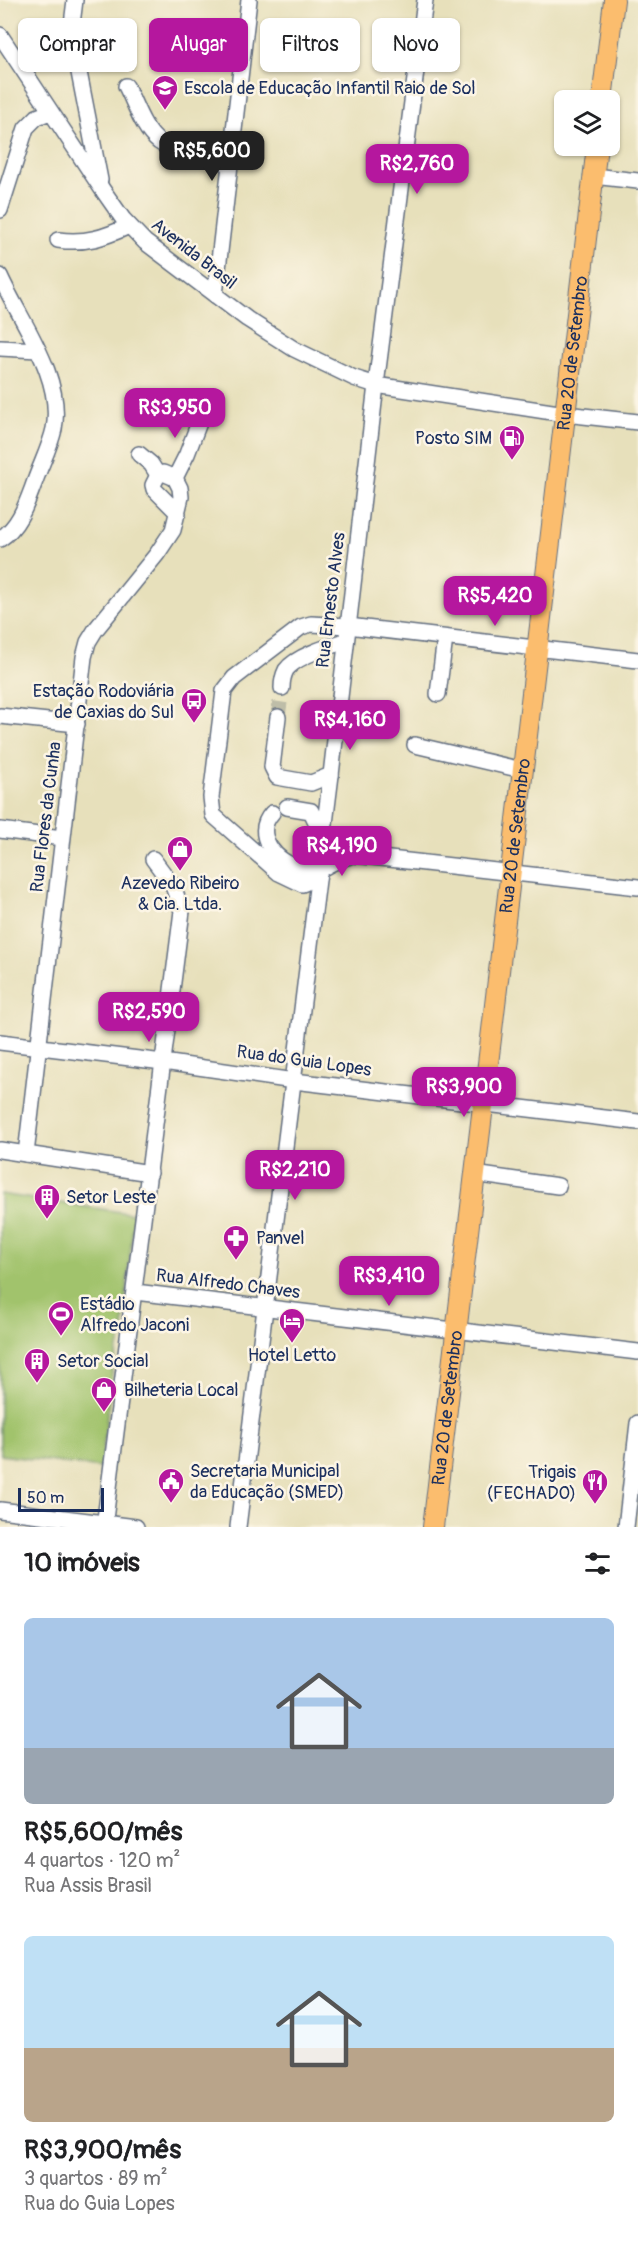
<!DOCTYPE html>
<html lang="pt">
<head>
<meta charset="utf-8">
<style>
  body { margin:0; font-family:Pangolin,sans-serif; background:#f2f2f2; color:#202124; height:100vh; display:flex; flex-direction:column; font-size:22px; white-space:nowrap }
  * { box-sizing:border-box; margin:0 }
  p { font-size:20px; color:#757577 }
  .icon { flex:none; width:33px; height:33px; fill:none; stroke:currentColor; stroke-width:2; stroke-linecap:round; stroke-linejoin:round }
  .map { position:relative; height:1527px; overflow:hidden }
  .side { display:flex; flex-direction:column; background:#fff; flex:1 }
  .side>* { flex:none }
  .banner { position:absolute; left:18px; top:18px; width:603px; height:54px; display:flex; gap:12px }
  .controls { position:absolute; left:554px; top:90px; display:grid; gap:12px }
  .controls a { display:grid; place-items:center; width:66px; height:66px; border-radius:9px; background:#fff; box-shadow:0 2px 4px #0004; font-size:30px }
  .scale { position:absolute; left:18px; bottom:15px; width:86px; box-sizing:border-box; padding-left:6px; border:3px solid #1b2f5e; border-top:0; font-size:16px; line-height:21px; white-space:nowrap; color:#1b2f5e; -webkit-text-stroke:4px #fcf5e5; paint-order:stroke }
  .price { position:absolute; translate:-50% -51px; padding:0 14px; border-radius:12px; background:#b5179e; color:#fff; font-size:20px; line-height:39px; filter:drop-shadow(0 2px 3px #0008) }
  .price::after { content:''; position:absolute; left:50%; top:36px; width:18px; height:14px; margin-left:-9px; background:inherit; clip-path:polygon(0 0,100% 0,50% 100%) }
  .price.selected { background:#222; color:#fff }
  ul { padding:0; list-style:none }
  li { display:grid; align-content:center; gap:12px; height:318px; padding:0 24px }
  li span { display:grid; place-items:center; height:186px; border-radius:9px; color:#555 }
  li>.icon { margin-inline-start:auto }
  span .icon { width:108px; height:108px; fill:#fffc; stroke-width:1 }
  li b { font-size:26px }
  h2 { display:flex; justify-content:space-between; align-items:center; height:72px; padding:0 24px; font-size:26px }
  .pill { padding:0 21px; border-radius:9px; background:#fff; box-shadow:0 2px 4px #0004; font-size:21px; line-height:54px }
  .pill.selected { background:#b5179e; color:#fff }
  .map>svg:first-child { display:block }
</style>
</head>
<body>
<div class="map">
<svg width="638" height="1527" viewBox="0 0 638 1527">
  <rect width="100%" height="100%" fill="#fcf5e5"/>
  <filter id="ink" filterUnits="userSpaceOnUse"><feTurbulence type="fractalNoise" baseFrequency=".0167" numOctaves="2"/><feDisplacementMap in="SourceGraphic" scale="12" xChannelSelector="R" yChannelSelector="G"/><feConvolveMatrix kernelMatrix="1 2 1 2 8 2 1 2 1" color-interpolation-filters="sRGB"/></filter>
  <filter id="wash" filterUnits="userSpaceOnUse"><feTurbulence type="fractalNoise" baseFrequency=".008" numOctaves="4" result="noise"/><feDisplacementMap in="SourceGraphic" scale="24" xChannelSelector="R" yChannelSelector="G"/><feGaussianBlur stdDeviation="1.35" result="paint"/><feColorMatrix in="noise" values="0 0 0 0 0 0 0 0 0 0 0 0 0 0 0 0 0 1.4 0 .05"/><feComposite in="paint" operator="in"/></filter>
  <g filter="url(#wash)">
    <rect width="100%" height="100%" fill="#e7e0bb"/>
    <path fill="#a1c36c" stroke="#5e7965" stroke-width="1.5" d="M0,1194L134,1214L123,1329L112,1373L101,1468L0,1455Z"/>
  </g>
  <g filter="url(#ink)">
    <g fill="none" stroke-linecap="round" stroke-linejoin="round">
      <path stroke="#bebda8" stroke-width="15" stroke-dasharray="15 8" stroke-linecap="butt" d="M278,717L282,688"/>
      <g stroke="#626d7f" stroke-width="18">
        <g id="minor">
          <path d="M75,0L72,24L76,57L100,180"/>
          <path d="M0,35L102,189L123,219L145,242L247,319L294,349L354,378L376,385L565,414L638,422"/>
          <path d="M126,86C135,103 143,130 159,142C176,154 210,158 231,162"/>
          <path d="M593,176L638,181"/>
          <path d="M0,210L26,128L37,117L50,112"/>
          <path d="M58,240C86,244 105,237 129,226"/>
          <path d="M0,276C20,321 64,377 54,429C50,447 41,464 35,481C27,502 20,526 0,539"/>
          <path d="M215,295L249,0"/>
          <path d="M0,348L38,350"/>
          <path d="M139,454L151,464L158,475"/>
          <path d="M175,478L187,454L203,412"/>
          <path d="M638,660L348,626L311,624L301,627L234,678L224,691L211,797L213,815L279,873L302,884C313,881 313,875 321,869C331,863 342,858 354,855L638,887"/>
          <path d="M282,688C282,682 283,676 286,670C296,656 330,646 346,641"/>
          <path d="M438,694L445,638"/>
          <path d="M0,716L77,724"/>
          <path d="M278,717L272,767L277,777L311,783L331,775"/>
          <path d="M415,745L522,770"/>
          <path d="M287,807L311,811L323,837L354,855"/>
          <path d="M272,813C252,835 276,862 300,869C306,870 313,870 319,871"/>
          <path d="M0,830L62,838"/>
          <path d="M0,1042L163,1062L294,1081L638,1122"/>
          <path d="M0,1150L150,1173"/>
          <path d="M26,1154L84,657L88,642L96,629L157,554L173,530L181,497L180,488L175,478L163,473L158,475L153,485L154,489L178,513"/>
          <path d="M474,1174L558,1186"/>
          <path d="M135,1292L638,1352"/>
          <path d="M0,1510L136,1527"/>
          <path d="M104,1527L182,911L173,886L153,859"/>
          <path d="M238,1527L331,775L376,385L425,0"/>
          <path d="M626,1527L638,1423"/>
        </g>
      </g>
      <g stroke="#626d7f" stroke-width="22">
        <g id="major">
          <path d="M602,100L614,0"/>
          <path id="s1" d="M433,1527L597,146"/>
        </g>
      </g>
      <use href="#minor" stroke="#fff" stroke-width="15"/>
      <use href="#major" stroke="#fbbd6e" stroke-width="20"/>
    </g>
  </g>
  <defs>
    <g id="school-pin" transform="scale(1.35)"><path d="M0 17L-7.5 6A9.5 9.5 0 1 1 7.5 6Z" fill="#b5179e" stroke="#fcf5e5"/><path d="M0-5L7-2L0 1L-7-2ZM-4 1L0 2.5L4 1V4Q0 6-4 4Z" fill="#fff"/></g>
    <g id="fuel-pin" transform="scale(1.35)"><path d="M0 17L-7.5 6A9.5 9.5 0 1 1 7.5 6Z" fill="#b5179e" stroke="#fcf5e5"/><path d="M-5.5-6h7V0h2V4h1.3V-2.5L3-4.5l.8-.8L6-3V5H2.5V1h-1V6h-7ZM-4.2-4.7v3.2H.2V-4.7Z" fill="#fff"/></g>
    <g id="bus-pin" transform="scale(1.35)"><path d="M0 17L-7.5 6A9.5 9.5 0 1 1 7.5 6Z" fill="#b5179e" stroke="#fcf5e5"/><path d="M-5-6H5V4H4V6H2V4H-2V6H-4V4H-5ZM-3.5-4V0h7V-4ZM-3.5 1.2v1.5H-2V1.2ZM2 1.2v1.5H3.5V1.2Z" fill="#fff"/></g>
    <g id="shop-pin" transform="scale(1.35)"><path d="M0 17L-7.5 6A9.5 9.5 0 1 1 7.5 6Z" fill="#b5179e" stroke="#fcf5e5"/><path d="M-5-2.5h2.3a2.7 3.5 0 0 1 5.4 0H5L5.5 6h-11ZM-1.5-2.5h3a1.5 2.3 0 0 0-3 0Z" fill="#fff"/></g>
    <g id="building-pin" transform="scale(1.35)"><path d="M0 17L-7.5 6A9.5 9.5 0 1 1 7.5 6Z" fill="#b5179e" stroke="#fcf5e5"/><path d="M-4-6H4V6H1V3H-1V6H-4ZM-2.5-4.3h1.7v1.8h-1.7ZM.8-4.3h1.7v1.8H.8ZM-2.5-1h1.7V.8h-1.7ZM.8-1h1.7V.8H.8Z" fill="#fff"/></g>
    <g id="pharmacy-pin" transform="scale(1.35)"><path d="M0 17L-7.5 6A9.5 9.5 0 1 1 7.5 6Z" fill="#b5179e" stroke="#fcf5e5"/><path d="M-2-6h4v4h4v4h-4v4h-4v-4h-4v-4h4Z" fill="#fff"/></g>
    <g id="stadium-pin" transform="scale(1.35)"><path d="M0 17L-7.5 6A9.5 9.5 0 1 1 7.5 6Z" fill="#b5179e" stroke="#fcf5e5"/><path d="M0-5a6.5 5 0 1 0 0 10a6.5 5 0 1 0 0-10ZM-3.5-1.8h7v3.6h-7Z" fill="#fff"/></g>
    <g id="hotel-pin" transform="scale(1.35)"><path d="M0 17L-7.5 6A9.5 9.5 0 1 1 7.5 6Z" fill="#b5179e" stroke="#fcf5e5"/><path d="M-6-4.5h1.5V1H6V5H4.5V3h-9V5H-6ZM-4 0a1.8 1.8 0 1 1 3.6 0ZM.5 0V-2.5h3Q6-2.5 6 0Z" fill="#fff"/></g>
    <g id="civic-pin" transform="scale(1.35)"><path d="M0 17L-7.5 6A9.5 9.5 0 1 1 7.5 6Z" fill="#b5179e" stroke="#fcf5e5"/><path d="M-.6-6.5H3V-4.5H.6V-3L4-1V1h2V6H-6V1h2V-1L-.6-3ZM-1.2 2.5V6h2.4V2.5Z" fill="#fff"/></g>
    <g id="restaurant-pin" transform="scale(1.35)"><path d="M0 17L-7.5 6A9.5 9.5 0 1 1 7.5 6Z" fill="#b5179e" stroke="#fcf5e5"/><path d="M-5-6h1v4h1v-4h1v4h1v-4h1v5L-1.5 .5V6h-2V.5L-5-1ZM5-6V6H3V1.5H1.5Q1.5-4 5-6Z" fill="#fff"/></g>
  </defs>
  <g fill-rule="evenodd">
    <use href="#school-pin" x="165" y="88"/>
    <use href="#fuel-pin" x="512" y="438"/>
    <use href="#bus-pin" x="194" y="701"/>
    <use href="#shop-pin" x="180" y="849"/>
    <use href="#building-pin" x="47" y="1197"/>
    <use href="#pharmacy-pin" x="236" y="1238"/>
    <use href="#stadium-pin" x="61" y="1314"/>
    <use href="#hotel-pin" x="292" y="1321"/>
    <use href="#building-pin" x="37" y="1361"/>
    <use href="#shop-pin" x="104" y="1390"/>
    <use href="#civic-pin" x="171" y="1481"/>
    <use href="#restaurant-pin" x="595" y="1482"/>
  </g>
  <g text-anchor="middle" dominant-baseline="central" stroke-width="5" stroke-linejoin="round" paint-order="stroke">
    <g font-size="18" fill="#1b2f5e" stroke="#fcf5e5" text-anchor="start">
      <text x="184" y="88">Escola de Educação Infantil Raio de Sol</text>
      <text x="492" y="438" text-anchor="end">Posto SIM</text>
      <text x="174" y="691" text-anchor="end">Estação Rodoviária<tspan x="174" dy="21">de Caxias do Sul</tspan></text>
      <text x="180" y="883" text-anchor="middle">Azevedo Ribeiro<tspan x="180" dy="21">&amp; Cia. Ltda.</tspan></text>
      <text x="66" y="1197">Setor Leste</text>
      <text x="256" y="1238">Panvel</text>
      <text x="80" y="1304">Estádio<tspan x="80" dy="21">Alfredo Jaconi</tspan></text>
      <text x="292" y="1355" text-anchor="middle">Hotel Letto</text>
      <text x="57" y="1361">Setor Social</text>
      <text x="124" y="1390">Bilheteria Local</text>
      <text x="190" y="1471">Secretaria Municipal<tspan x="190" dy="21">da Educação (SMED)</tspan></text>
      <text x="576" y="1472" text-anchor="end">Trigais<tspan x="576" dy="21">(FECHADO)</tspan></text>
    </g>
    <g font-size="18" fill="#1b2f5e" stroke="#fcf5e5">
      <text transform="translate(194 254) rotate(38)">Avenida Brasil</text>
      <text stroke="none"><textPath href="#s1" startOffset="1182">Rua 20 de Setembro</textPath></text>
      <text transform="translate(331 600) rotate(-83)">Rua Ernesto Alves</text>
      <text transform="translate(46 817) rotate(-83)">Rua Flores da Cunha</text>
      <text stroke="none"><textPath href="#s1" startOffset="696">Rua 20 de Setembro</textPath></text>
      <text transform="translate(304 1061) rotate(8)">Rua do Guia Lopes</text>
      <text transform="translate(228 1284) rotate(7)">Rua Alfredo Chaves</text>
      <text stroke="none"><textPath href="#s1" startOffset="120">Rua 20 de Setembro</textPath></text>
    </g>
  </g>
</svg>
<div class="controls">
<a><svg class="icon" aria-label="layers" viewBox="0 0 24 24"><path d="M12 4l9 5-9 5-9-5zM3 14l9 5 9-5"/></svg></a>
</div>
<div class="scale">50 m</div>
<b class="price selected" style="left:212px;top:182px">R$5,600</b>
<b class="price" style="left:417px;top:195px">R$2,760</b>
<b class="price" style="left:175px;top:439px">R$3,950</b>
<b class="price" style="left:495px;top:627px">R$5,420</b>
<b class="price" style="left:350px;top:751px">R$4,160</b>
<b class="price" style="left:342px;top:877px">R$4,190</b>
<b class="price" style="left:149px;top:1043px">R$2,590</b>
<b class="price" style="left:464px;top:1118px">R$3,900</b>
<b class="price" style="left:295px;top:1201px">R$2,210</b>
<b class="price" style="left:389px;top:1307px">R$3,410</b>
<div class="banner">
<a class="pill">Comprar</a>
<a class="pill selected">Alugar</a>
<a class="pill">Filtros</a>
<a class="pill">Novo</a>
</div>
</div>
<section class="side">
<h2>10 imóveis<svg class="icon" aria-label="filters" viewBox="0 0 24 24"><path d="M4 7h16M4 17h16"/><circle cx="9" cy="7" r="2"/><circle cx="15" cy="17" r="2"/></svg></h2>
<ul>
<li><span style="background:linear-gradient(#a9c7e8 70%,#9aa5b1 0)"><svg class="icon" aria-label="home" viewBox="0 0 24 24"><path d="M3 11l9-7 9 7M6 9v11h12V9"/></svg></span><div><b>R$5,600/mês</b><p>4 quartos · 120 m²</p><p>Rua Assis Brasil</p></div></li>
<li><span style="background:linear-gradient(#bfe0f5 60%,#b9a48a 0)"><svg class="icon" aria-label="home" viewBox="0 0 24 24"><path d="M3 11l9-7 9 7M6 9v11h12V9"/></svg></span><div><b>R$3,900/mês</b><p>3 quartos · 89 m²</p><p>Rua do Guia Lopes</p></div></li>
</ul>
</section>
</body>
</html>
